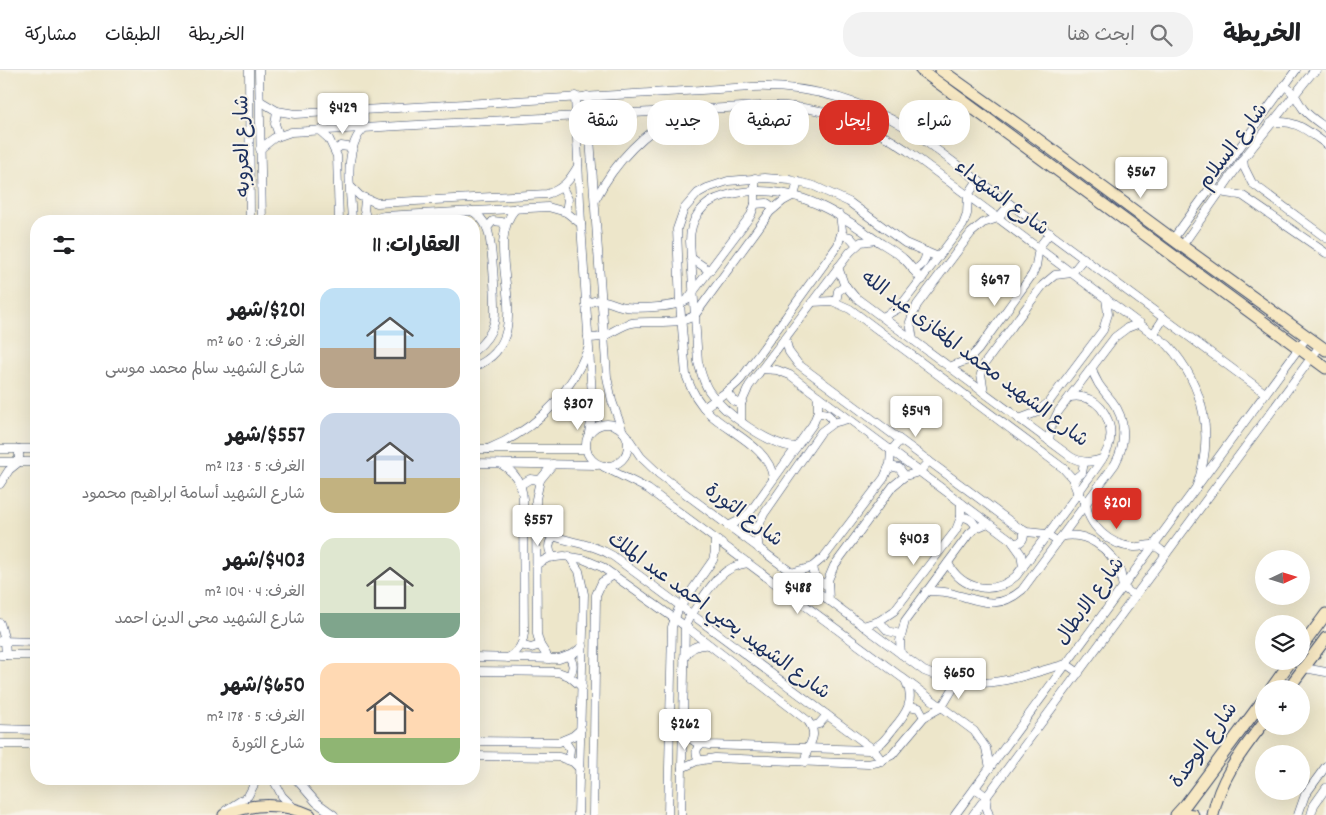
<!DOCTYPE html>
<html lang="ar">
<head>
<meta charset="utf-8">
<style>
  body { margin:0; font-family:Dekko,"Playpen Sans Arabic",sans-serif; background:#f2f2f2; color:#202124; direction:rtl; height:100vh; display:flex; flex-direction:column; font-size:19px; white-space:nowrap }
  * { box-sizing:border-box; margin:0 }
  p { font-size:16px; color:#757577 }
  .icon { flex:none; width:28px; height:28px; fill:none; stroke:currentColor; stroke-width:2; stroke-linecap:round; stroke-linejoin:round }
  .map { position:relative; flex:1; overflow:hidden; direction:ltr }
  .side { position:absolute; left:30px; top:145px; width:450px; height:570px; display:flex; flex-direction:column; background:#fff; border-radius:20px; box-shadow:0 5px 20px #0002; direction:rtl }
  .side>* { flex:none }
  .guide { position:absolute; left:495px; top:30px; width:475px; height:45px; direction:rtl; display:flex; gap:10px }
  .needle { width:32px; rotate:86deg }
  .fabs { position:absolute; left:1255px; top:480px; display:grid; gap:10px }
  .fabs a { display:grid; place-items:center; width:55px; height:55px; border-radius:50%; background:#fff; box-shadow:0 5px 20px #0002; font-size:25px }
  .price { position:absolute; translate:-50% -42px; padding:0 11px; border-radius:5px; background:#fff; color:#222; font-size:16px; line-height:32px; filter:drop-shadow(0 1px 2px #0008) }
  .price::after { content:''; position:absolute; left:50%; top:30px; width:15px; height:11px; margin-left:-8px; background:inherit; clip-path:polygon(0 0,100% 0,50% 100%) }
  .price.current { background:#d93025; color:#fff }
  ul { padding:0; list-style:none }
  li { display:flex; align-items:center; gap:15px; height:125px; padding:0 20px }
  li span { display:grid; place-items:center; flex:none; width:140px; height:100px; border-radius:15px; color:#555 }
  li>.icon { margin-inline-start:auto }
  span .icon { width:60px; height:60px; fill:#fffc; stroke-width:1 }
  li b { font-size:21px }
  h2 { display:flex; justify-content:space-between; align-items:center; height:60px; padding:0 20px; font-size:21px }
  .tag { padding:0 18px; border-radius:20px; background:#fff; box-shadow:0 5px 20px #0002; font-size:18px; line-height:45px }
  .tag.current { background:#d93025; color:#fff }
  header { display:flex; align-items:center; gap:30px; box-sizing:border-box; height:70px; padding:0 25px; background:#fff; border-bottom:1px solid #e0e0e0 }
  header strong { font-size:24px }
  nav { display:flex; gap:28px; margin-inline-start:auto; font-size:18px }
  .search { width:350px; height:45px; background:#f2f2f2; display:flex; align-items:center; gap:12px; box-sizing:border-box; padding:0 18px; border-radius:20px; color:#757577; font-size:19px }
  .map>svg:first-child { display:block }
</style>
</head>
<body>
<header>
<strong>الخريطة</strong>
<div class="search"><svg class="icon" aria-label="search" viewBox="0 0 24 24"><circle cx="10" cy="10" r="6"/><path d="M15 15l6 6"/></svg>ابحث هنا</div>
<nav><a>الخريطة</a><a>الطبقات</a><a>مشاركة</a></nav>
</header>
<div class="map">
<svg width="1326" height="745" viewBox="0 0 1326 745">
  <rect width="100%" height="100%" fill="#f7f3e8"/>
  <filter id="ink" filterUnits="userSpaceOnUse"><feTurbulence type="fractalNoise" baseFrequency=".02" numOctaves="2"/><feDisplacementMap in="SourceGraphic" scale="10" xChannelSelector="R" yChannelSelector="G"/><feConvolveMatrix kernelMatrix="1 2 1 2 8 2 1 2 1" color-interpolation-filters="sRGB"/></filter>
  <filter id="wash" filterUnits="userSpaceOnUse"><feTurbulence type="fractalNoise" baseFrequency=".0096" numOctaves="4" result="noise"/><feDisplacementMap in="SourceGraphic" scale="20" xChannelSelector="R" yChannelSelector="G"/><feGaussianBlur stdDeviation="1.12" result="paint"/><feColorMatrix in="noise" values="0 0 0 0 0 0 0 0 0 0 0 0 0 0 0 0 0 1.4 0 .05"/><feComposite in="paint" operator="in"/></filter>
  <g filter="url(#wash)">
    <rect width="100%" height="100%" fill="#ede6ca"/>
  </g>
  <g filter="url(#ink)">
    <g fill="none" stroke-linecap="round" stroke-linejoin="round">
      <g stroke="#3a4a6e" stroke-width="9">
        <g id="street">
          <path d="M249,0L250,151"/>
          <path d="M259,0L262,151"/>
          <path d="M1284,15C1297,25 1296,29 1304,40C1310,47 1318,52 1326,58"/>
          <path d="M575,26L581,154L593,341L589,363"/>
          <path d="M587,26L607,307L612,331L623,362"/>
          <path d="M260,31L277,41L295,44L752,17C809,15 862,30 910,60L1265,323"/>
          <path d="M277,41L275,54L279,65"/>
          <path d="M1271,53C1294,48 1308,61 1326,74"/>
          <path d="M319,60L329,69L337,86L339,151"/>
          <path d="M260,79L274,68L291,62L724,38C744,37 765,35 786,36C830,39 872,56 908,81L1168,275C1205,316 1215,367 1196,418"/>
          <path d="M335,80L341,76L348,77L351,79"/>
          <path d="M1243,89L1244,97L1252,113L1326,168"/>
          <path d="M351,117L360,126L377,133L547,124C563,119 570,110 578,96"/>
          <path d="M562,117L568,129L566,142"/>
          <path d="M1217,120C1224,125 1235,123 1243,126L1326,183"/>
          <path d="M365,130L364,140L367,150"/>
          <path d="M595,130C615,92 643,62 682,42"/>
          <path d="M755,134L767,133L774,138"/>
          <path d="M472,141C479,145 484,151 487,158C492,169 497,241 494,253C491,265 483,274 474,281"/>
          <path d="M352,151C351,123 342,79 364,58L363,40"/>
          <path d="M364,151L384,146L548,137L566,142L581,154"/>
          <path d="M487,158L493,151L502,152L505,156"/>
          <path d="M841,165L850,167L857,175"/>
          <path d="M1173,169L1296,0"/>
          <path d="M1182,176L1243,89L1312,3L1317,0"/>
          <path d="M691,188L710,201"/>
          <path d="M838,197L844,214L855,227L1071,387C1081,393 1091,393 1102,389"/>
          <path d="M913,200C922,197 926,191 926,182"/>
          <path d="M812,232L832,231L850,239L1063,398L1072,408L1078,424L1086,432C1087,455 1110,476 1134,477C1140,478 1148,474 1153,475C1157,476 1163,482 1166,484"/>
          <path d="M836,232L838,221L846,216"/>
          <path d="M586,235C601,224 611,235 626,237C640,239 677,237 687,230L751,145L755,134V108"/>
          <path d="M883,247L899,238L963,155L967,144L968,125L978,110"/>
          <path d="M1154,263L1164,248"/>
          <path d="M588,267C606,271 616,256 632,253C650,250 680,256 695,245L770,142L783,131L794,125L798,112"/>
          <path d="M785,268L789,282L798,294L1019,458L1027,462L1046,464L1057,471"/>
          <path d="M913,270L910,252L917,235L971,163L983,153L998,148L1010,134"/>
          <path d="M474,297C545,267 477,181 516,138"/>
          <path d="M949,297L968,290L978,280L1032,205L1036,196L1039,177L1050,163"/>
          <path d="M762,299L777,300L790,305L1011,470L1021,484L1023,497"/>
          <path d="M726,322L734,331L741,334"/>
          <path d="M984,322L981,304L985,293L1043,215L1055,205L1072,203L1084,188"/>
          <path d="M704,338C716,328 731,321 741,309L838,175L842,160L840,145"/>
          <path d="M817,344C825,341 831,345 833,353"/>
          <path d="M1019,349L1035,343L1048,333L1103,260L1108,244L1106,228"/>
          <path d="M741,351V334L749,316L850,182L861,172L876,170"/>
          <circle cx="607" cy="375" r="21"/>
          <path d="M626,365L641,387L659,404L924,601C978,625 1013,608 1066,594L1079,603"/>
          <path d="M1049,371L1051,356L1058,342L1115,267L1127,258L1140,253"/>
          <path d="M796,377C769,376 724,343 709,321C703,312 701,302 698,292L690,171C690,149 702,132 724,126C781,110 828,135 873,168C883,175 896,181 905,190C911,196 916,204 922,210"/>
          <path d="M0,379H36"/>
          <path d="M474,379H585"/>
          <path d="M488,379C535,360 569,326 588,279"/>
          <path d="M0,392H36"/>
          <path d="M474,393L597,395"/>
          <path d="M501,394C515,402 522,413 523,429L524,563C523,575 518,582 508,588"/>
          <path d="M604,397L648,419L974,661L986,678L990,698"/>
          <path d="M888,399L894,397L899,398L905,406"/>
          <path d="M773,408C770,378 730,363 710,344C698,333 691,320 686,305L680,234L677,159L684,139L698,123L707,118L728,111L765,108L790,110L814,116L849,132L905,173L938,187"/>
          <path d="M1073,410L1082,403L1084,392"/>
          <path d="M0,414L9,400L19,392V379"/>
          <path d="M520,415L530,409L540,410"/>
          <path d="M745,447L749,455L758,458"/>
          <path d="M961,447C969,447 974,451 976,458"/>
          <path d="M728,456L742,449L750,442L813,354L818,342V326"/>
          <path d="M537,459C561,473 589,471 613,486L873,679L882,691"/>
          <path d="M553,467C548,473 548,480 553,487"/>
          <path d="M1061,467C1086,460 1110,479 1120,501C1122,506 1121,512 1123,516C1125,520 1132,524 1135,526"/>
          <path d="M1014,473C1022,474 1026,467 1023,460"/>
          <path d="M759,479C756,466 758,455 764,444L821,362L833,353L848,349"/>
          <path d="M569,486L579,501L584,524L578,745"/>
          <path d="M948,493C962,520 994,526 1016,506C1039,475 1063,445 1085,413C1093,402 1103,391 1108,378C1113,364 1110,350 1101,338C1093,329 1082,325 1070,327"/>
          <path d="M537,494L548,488L564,486L583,489L602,497L685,556L808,651C821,669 805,674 805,692"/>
          <path d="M812,497C813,506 818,513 828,515"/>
          <path d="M780,517L791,503L812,497L824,487L884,408L890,394L891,381L900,370"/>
          <path d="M926,521C936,521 945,521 954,524C981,531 997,541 1022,520L1115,394C1126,374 1127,350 1112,331C1103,320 1095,312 1092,298"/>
          <path d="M829,531L828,510L834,496L893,416L905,406L919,402L929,391"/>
          <path d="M879,551L888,561L900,564"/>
          <path d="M0,553L5,571L6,585"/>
          <path d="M863,556L879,551L894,541L956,460L961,447V433"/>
          <path d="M0,571L36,572"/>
          <path d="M521,575L531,578L540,575"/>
          <path d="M901,584L900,571L905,551L969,464L976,458L988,453"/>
          <path d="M0,585H36"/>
          <path d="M568,586C574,592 574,599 569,606"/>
          <path d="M474,587L559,589L573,584L583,576"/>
          <path d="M684,588C689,578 698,574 709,575"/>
          <path d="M549,589L540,575L537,564L536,429L540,410L553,394"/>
          <path d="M1304,598L1326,602"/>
          <path d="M474,601L558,602L569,606L582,617"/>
          <path d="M909,636L919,638L924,647"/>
          <path d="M812,656L819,654L827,645"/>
          <path d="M0,659L36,660"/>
          <path d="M669,662L682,663L697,673L709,675L869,680C881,676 886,668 893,659C905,645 916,631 906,612"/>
          <path d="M564,670L570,679L569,690"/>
          <path d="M474,671L559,672L573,666L581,659"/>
          <path d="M0,674H36"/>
          <path d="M474,686L559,687L573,692L580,699"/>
          <path d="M700,690C695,685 695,679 701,674"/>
          <path d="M682,698L697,691L715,688L868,694L878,692L892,685L924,647L942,637L957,612"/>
          <path d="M273,709L282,726L294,738"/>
          <path d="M296,709L316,732L334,745"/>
          <path d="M975,718L987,727L986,736L989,745"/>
          <path d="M226,740L248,726L257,709"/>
          <path d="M593,745L596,525L602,512L614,505"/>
          <path d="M668,745L672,557L678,540L713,490L715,482V469"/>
          <path d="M681,745L685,556L689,548C705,526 718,496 748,493"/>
          <path d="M955,745L1307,267"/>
          <path d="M973,745L1320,276"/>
          <path d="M1298,745L1305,725L1326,696"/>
          <path d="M1311,745L1314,735L1326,718"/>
        </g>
      </g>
      <g stroke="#3a4a6e" stroke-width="13">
        <g id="secondary">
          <path d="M921,0L1326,298"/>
          <path d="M941,0L1024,59L1182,176L1326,280"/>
          <path d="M1301,578L1326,544"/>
          <path d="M1271,619L1291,591"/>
          <path d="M1288,619L1326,568"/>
          <path d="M224,745C252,733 282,732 310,745"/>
          <path d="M1176,745L1186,734L1264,629"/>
          <path d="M1179,745L1185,744L1193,745"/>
          <path d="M1213,745C1220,708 1242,681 1264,652"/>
        </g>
      </g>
      <use href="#street" stroke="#fff" stroke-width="8"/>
      <use href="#secondary" stroke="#f7e8c3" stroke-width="11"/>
    </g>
  </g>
  <g text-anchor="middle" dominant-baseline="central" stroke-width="4" stroke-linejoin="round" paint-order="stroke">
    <g font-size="20" fill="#1b2f5e" stroke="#f7f3e8">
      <text transform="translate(244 76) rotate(-91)">شارع العروبه</text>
      <text transform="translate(1234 77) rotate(-53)">شارع السلام</text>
      <text transform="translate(1001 129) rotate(37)">شارع الشهداء</text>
      <text transform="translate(974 290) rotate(37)">شارع الشهيد محمد المغازى عبد الله</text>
      <text transform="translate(743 446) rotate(37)">شارع الثورة</text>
      <text transform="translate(1091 532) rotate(-54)">شارع الابطال</text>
      <text transform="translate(718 547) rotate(36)">شارع الشهيد يحيي احمد عبد الملك</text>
      <text transform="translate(1205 676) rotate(-54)">شارع الوحدة</text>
    </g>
  </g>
</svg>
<div class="fabs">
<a><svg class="needle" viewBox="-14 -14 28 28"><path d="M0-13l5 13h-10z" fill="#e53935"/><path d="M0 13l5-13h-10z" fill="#757577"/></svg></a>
<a><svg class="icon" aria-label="layers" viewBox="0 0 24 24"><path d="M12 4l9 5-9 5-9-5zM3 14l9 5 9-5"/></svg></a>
<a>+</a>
<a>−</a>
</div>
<b class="price" style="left:343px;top:65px">$429</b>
<b class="price" style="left:1141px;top:129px">$567</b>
<b class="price" style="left:995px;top:237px">$697</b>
<b class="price" style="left:578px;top:361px">$307</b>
<b class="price" style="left:916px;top:368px">$549</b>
<b class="price current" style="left:1117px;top:460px">$201</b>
<b class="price" style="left:538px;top:477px">$557</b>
<b class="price" style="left:914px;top:496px">$403</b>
<b class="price" style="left:798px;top:545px">$488</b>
<b class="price" style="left:959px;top:630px">$650</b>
<b class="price" style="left:685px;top:681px">$262</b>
<div class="guide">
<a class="tag">شراء</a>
<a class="tag current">إيجار</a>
<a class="tag">تصفية</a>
<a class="tag">جديد</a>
<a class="tag">شقة</a>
</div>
<section class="side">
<h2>العقارات: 11<svg class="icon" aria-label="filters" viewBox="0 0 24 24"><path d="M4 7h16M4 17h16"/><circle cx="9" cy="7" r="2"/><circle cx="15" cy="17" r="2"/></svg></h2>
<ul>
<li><span style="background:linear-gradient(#bfe0f5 60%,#b9a48a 0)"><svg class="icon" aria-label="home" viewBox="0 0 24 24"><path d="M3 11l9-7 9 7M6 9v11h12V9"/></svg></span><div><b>$201/شهر</b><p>الغرف: 2 · 60 m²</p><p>شارع الشهيد سالم محمد موسى</p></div></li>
<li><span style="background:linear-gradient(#c9d6e8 65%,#c2b280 0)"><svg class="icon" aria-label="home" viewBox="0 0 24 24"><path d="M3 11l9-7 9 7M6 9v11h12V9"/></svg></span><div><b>$557/شهر</b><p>الغرف: 5 · 123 m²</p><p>شارع الشهيد أسامة ابراهيم محمود</p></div></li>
<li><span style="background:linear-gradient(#dfe7d0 75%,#7fa58c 0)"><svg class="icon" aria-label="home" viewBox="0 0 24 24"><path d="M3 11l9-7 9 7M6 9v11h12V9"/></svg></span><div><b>$403/شهر</b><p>الغرف: 4 · 104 m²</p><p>شارع الشهيد محى الدين احمد</p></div></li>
<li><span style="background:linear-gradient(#ffd9b3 75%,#8fb573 0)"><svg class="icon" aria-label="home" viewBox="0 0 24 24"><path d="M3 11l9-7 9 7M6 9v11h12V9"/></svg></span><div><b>$650/شهر</b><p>الغرف: 5 · 178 m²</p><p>شارع الثورة</p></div></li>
</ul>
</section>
</div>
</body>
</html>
